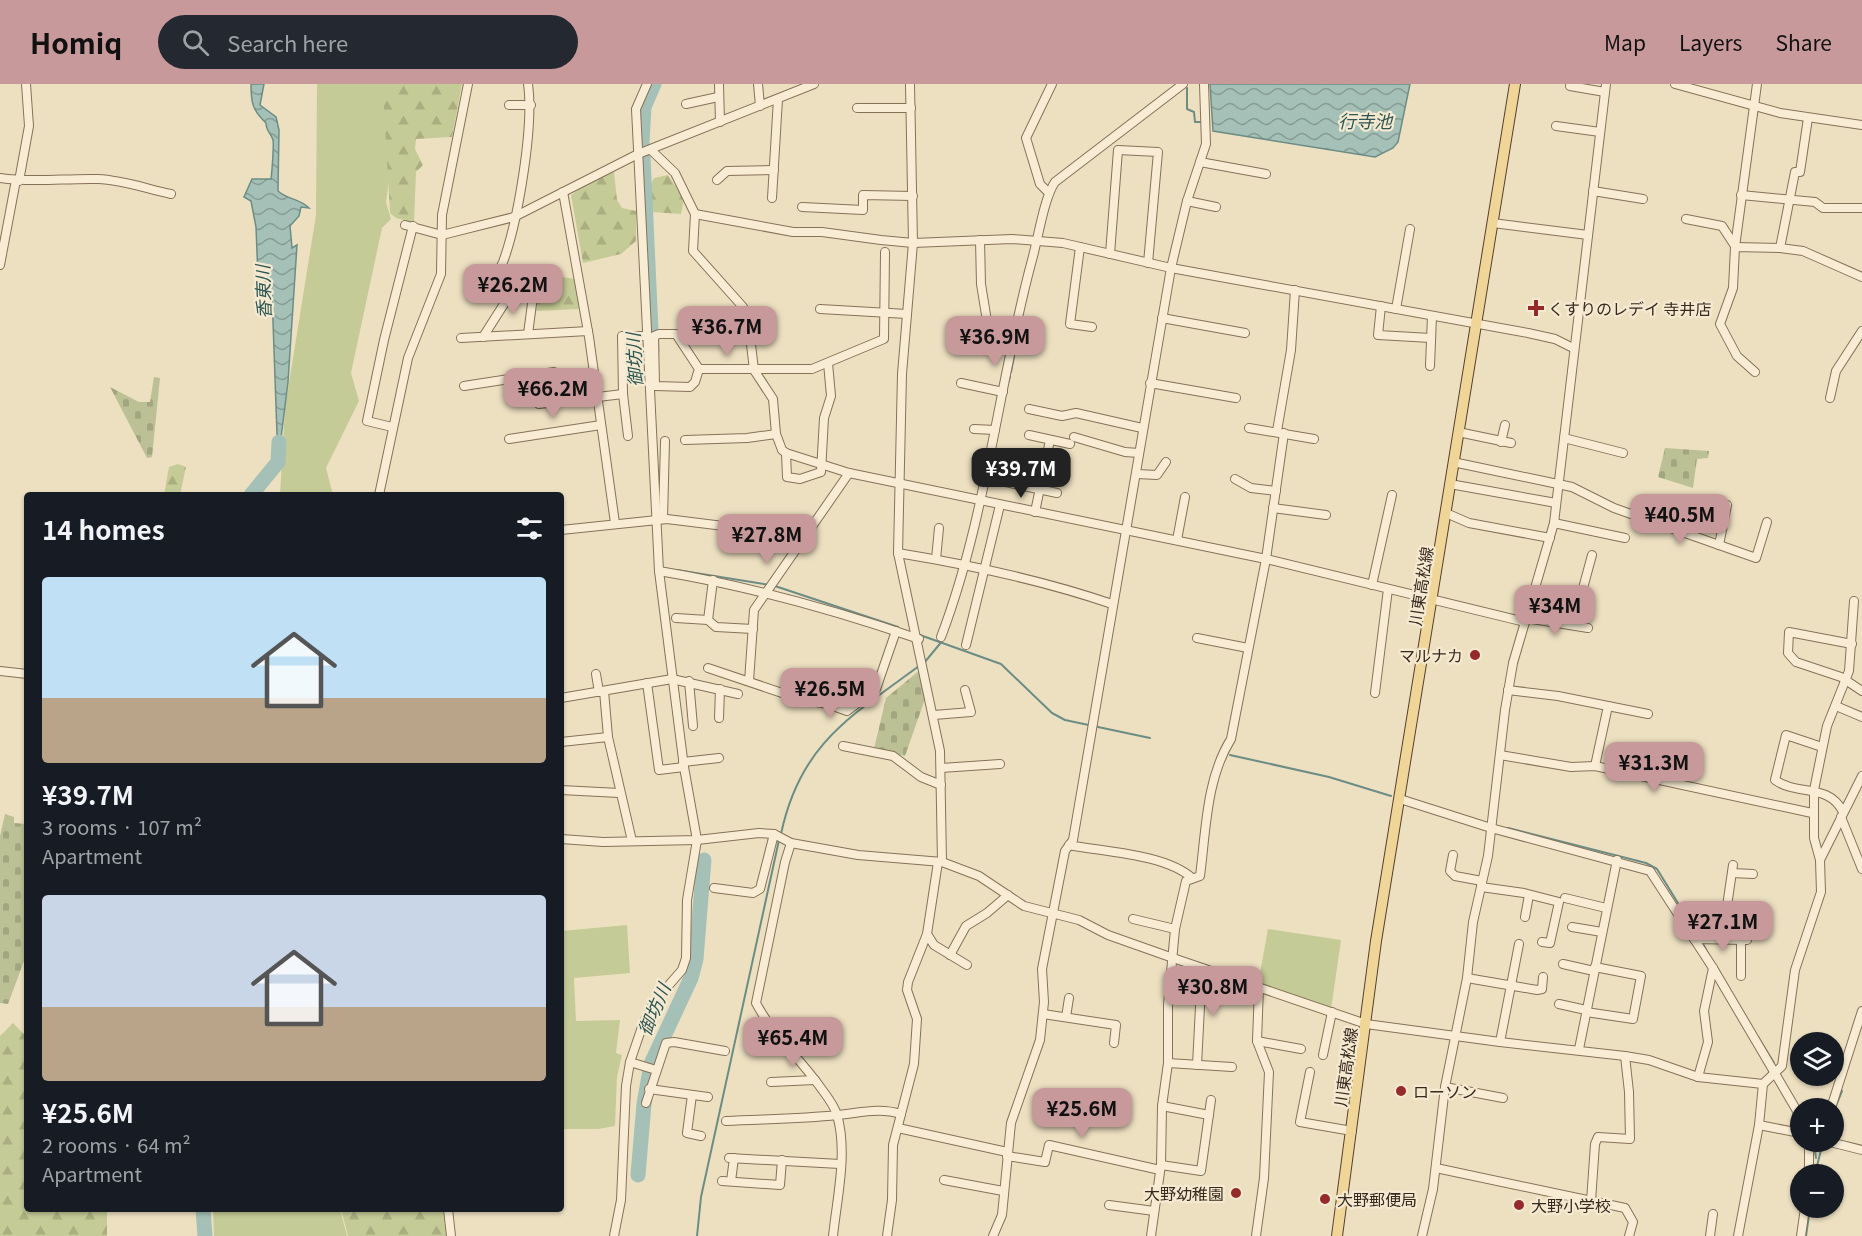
<!DOCTYPE html>
<html lang="en">
<head>
<meta charset="utf-8">
<style>
  body { margin:0; font-family:Georgia,"Noto Sans JP",serif; background:#242831; color:#f1f3f6; height:100vh; display:flex; flex-direction:column; font-size:22px; white-space:nowrap }
  * { box-sizing:border-box; margin:0 }
  p { font-size:20px; color:#9ea1a6 }
  .icon { flex:none; width:33px; height:33px; fill:none; stroke:currentColor; stroke-width:2; stroke-linecap:round; stroke-linejoin:round }
  .map { position:relative; flex:1; overflow:hidden }
  .sheet { position:absolute; left:24px; top:408px; width:540px; height:720px; display:flex; flex-direction:column; background:#171b24; border-radius:6px; box-shadow:0 2px 4px #0004 }
  .sheet>* { flex:none }
  .controls { position:absolute; left:1790px; top:948px; display:grid; gap:12px }
  .controls a { display:grid; place-items:center; width:54px; height:54px; border-radius:50%; background:#171b24; box-shadow:0 2px 4px #0004; font-size:30px }
  .price { position:absolute; translate:-50% -51px; padding:0 14px; border-radius:12px; background:#c8999b; color:#111; font-size:20px; line-height:39px; filter:drop-shadow(0 2px 3px #0008) }
  .price::after { content:''; position:absolute; left:50%; top:36px; width:18px; height:14px; margin-left:-9px; background:inherit; clip-path:polygon(0 0,100% 0,50% 100%) }
  .price.selected { background:#222; color:#fff }
  ul { padding:0; list-style:none }
  li { display:grid; align-content:center; gap:12px; height:318px; padding:0 18px }
  li span { display:grid; place-items:center; height:186px; border-radius:6px; color:#555 }
  li>.icon { margin-inline-start:auto }
  span .icon { width:108px; height:108px; fill:#fffc; stroke-width:1 }
  li b { font-size:26px }
  h2 { display:flex; justify-content:space-between; align-items:center; height:72px; padding:0 18px; font-size:26px }
  header { display:flex; align-items:center; gap:36px; box-sizing:border-box; height:84px; padding:0 30px; background:#c8999b; color:#111 }
  header strong { font-size:28px }
  nav { display:flex; gap:33px; margin-inline-start:auto; font-size:21px }
  .search { width:420px; height:54px; background:#242831; display:flex; align-items:center; gap:15px; box-sizing:border-box; padding:0 21px; border-radius:33px; color:#9ea1a6; font-size:22px }
  .map>svg:first-child { display:block }
</style>
</head>
<body>
<header>
<strong>Homiq</strong>
<div class="search"><svg class="icon" aria-label="search" viewBox="0 0 24 24"><circle cx="10" cy="10" r="6"/><path d="M15 15l6 6"/></svg>Search here</div>
<nav><a>Map</a><a>Layers</a><a>Share</a></nav>
</header>
<div class="map">
<svg width="1862" height="1152" viewBox="0 0 1862 1152">
  <defs>
    <pattern id="forest-firs" width="22" height="20" patternUnits="userSpaceOnUse" patternTransform="scale(1.5)"><rect width="22" height="20" fill="#c5cb96"/><path d="M5 1l3.5 6h-7zM16 11l3.5 6h-7z" fill="#aaae81"/></pattern>
    <pattern id="cemetery-stones" width="16" height="16" patternUnits="userSpaceOnUse" patternTransform="scale(1.5)"><rect width="16" height="16" fill="#bbc095"/><path d="M2 7V4a2 2 0 0 1 4 0v3zM10 15v-3a2 2 0 0 1 4 0v3z" fill="#a1a580"/></pattern>
    <pattern id="water-waves" width="16" height="10" patternUnits="userSpaceOnUse" patternTransform="scale(1.5)"><rect width="16" height="10" fill="#a4c0b7"/><path d="M0 5q4-4 8 0t8 0" fill="none" stroke="#869c94"/></pattern>
  </defs>
  <rect width="100%" height="100%" fill="#ede0c1"/>
  <g fill="#c5cb96">
    <path d="M317,0H402L386,118L391,135L382,144L351,289L359,317L326,384L333,411H280L285,324L316,131Z"/>
    <path d="M627,841L630,889L574,894L576,937L620,936L616,969L622,971L617,993L615,1042L598,1045H561V847Z"/>
    <path d="M1268,845L1341,856L1331,926L1258,900Z"/>
    <path d="M213,1125H340L347,1152H214Z"/>
  </g>
  <g fill="url(#forest-firs)">
    <path d="M400,0H462L452,53L416,55L415,65L423,81L416,88L414,139L396,134L390,129L384,24L380,3Z"/>
    <path d="M614,88L617,116L622,124L636,127V157L621,170L583,179L571,111L591,97Z"/>
    <path d="M668,91L684,115L681,130L651,128L649,104L654,94Z"/>
    <path d="M543,190L575,195L579,225L536,227Z"/>
    <path d="M178,380L186,383L180,411H164L169,383Z"/>
    <path d="M13,939L27,953V1125H107V1152H0V952Z"/>
    <path d="M341,1125H443L446,1152H348Z"/>
  </g>
  <g fill="url(#cemetery-stones)">
    <path d="M154,293L160,294L152,373L147,374L110,303L139,318H150Z"/>
    <path d="M1665,364L1709,367L1708,374L1697,375L1693,404L1658,393Z"/>
    <path d="M920,586L926,612L905,672L874,665L886,614Z"/>
    <path d="M5,730L14,733V739L27,740V778L24,789L27,790V869L8,920L0,919V752Z"/>
  </g>
  <g fill="url(#water-waves)" stroke="#6b8d85" stroke-width="1.5">
    <path d="M251,0H264L260,21L276,33L279,46L278,107C288,116 299,114 309,124L301,123L299,132L290,142L292,164L297,161L288,298L278,378L272,210L264,195L258,194L256,143L251,117L244,113L252,95H271C272,88 274,60 273,56C271,49 266,47 266,39C252,26 251,18 251,0Z"/>
    <path d="M1210,0H1410L1398,58L1393,64L1375,73L1213,47Z"/>
  </g>
  <g fill="none" stroke-linecap="round" stroke-linejoin="round">
    <g stroke="#6b8d85" stroke-width="2">
      <path d="M1187,4V25L1194,28L1195,38H1202"/>
      <path d="M1011,288L1019,246"/>
      <path d="M1008,299L1010,293"/>
      <path d="M677,486L770,501"/>
      <path d="M775,502L898,543"/>
      <path d="M920,551L1001,580L1052,629L1065,636L1150,654"/>
      <path d="M924,579L943,556"/>
      <path d="M1230,671L1329,693L1391,712"/>
      <path d="M1508,744L1646,779L1657,785L1699,853"/>
      <path d="M781,750C800,660 850,633 919,582"/>
      <path d="M1702,858L1709,871"/>
      <path d="M1758,953L1774,979"/>
      <path d="M1833,1029L1842,1007"/>
      <path d="M1814,1058L1816,1074"/>
      <path d="M1815,1090L1823,1058"/>
      <path d="M697,1152L701,1113L779,756"/>
      <path d="M1806,1152L1810,1124"/>
    </g>
    <g stroke="#a4c0b7" stroke-width="15">
      <path d="M642,59L644,23L654,0"/>
      <path d="M643,73L652,267"/>
      <path d="M251,411L278,378L279,358"/>
      <path d="M638,1091L644,1020L651,980L691,894L696,875L704,776"/>
      <path d="M203,1125L205,1152"/>
    </g>
    <g stroke="#867159" stroke-width="10">
      <g id="minor">
        <path d="M719,0L720,38"/>
        <path d="M758,0L760,22"/>
        <path d="M910,0L913,159L902,290L898,469L940,667L942,778"/>
        <path d="M1675,0L1780,29L1862,41"/>
        <path d="M1570,2L1605,8"/>
        <path d="M686,20L718,13"/>
        <path d="M509,21H531"/>
        <path d="M857,24H911"/>
        <path d="M1556,42L1600,48"/>
        <path d="M651,66L675,89L695,130L693,167L743,223L748,235L754,286L773,315L776,350L782,366L786,369L849,389L1266,475L1525,538"/>
        <path d="M1200,78L1266,90"/>
        <path d="M0,94C33,99 65,94 98,95C123,96 147,105 171,110"/>
        <path d="M717,96L727,87L774,86"/>
        <path d="M19,97L29,42L26,0"/>
        <path d="M1593,107L1643,115"/>
        <path d="M563,108L589,253L615,439"/>
        <path d="M1048,108L1040,100L1026,54L1052,0"/>
        <path d="M1741,111L1815,118L1823,124H1862"/>
        <path d="M772,114L778,15"/>
        <path d="M1187,117L1216,123"/>
        <path d="M802,123L863,126V111L913,112"/>
        <path d="M695,130L793,148H822L881,156L913,159L1012,155L1063,159L1171,184L1528,249L1555,255L1573,264"/>
        <path d="M1686,135L1722,142L1735,162"/>
        <path d="M1493,139L1588,151"/>
        <path d="M405,141L442,151L514,133L638,70L814,0"/>
        <path d="M980,156L981,200L987,237"/>
        <path d="M1080,163L1070,240L1092,243"/>
        <path d="M1735,163L1757,0"/>
        <path d="M1780,164L1803,167L1862,193"/>
        <path d="M1110,170L1118,66L1158,68L1148,179"/>
        <path d="M0,181L16,96"/>
        <path d="M486,206C492,197 499,188 503,178C518,138 534,42 528,0"/>
        <path d="M1381,222L1378,251L1431,254"/>
        <path d="M820,225L907,230"/>
        <path d="M1396,225L1410,145"/>
        <path d="M1162,234L1245,249"/>
        <path d="M659,250H676L699,285L695,298L690,303L655,302L654,252Z"/>
        <path d="M483,253L511,209L533,212L528,250"/>
        <path d="M461,254L588,247"/>
        <path d="M1430,282L1432,232"/>
        <path d="M699,285H812L884,255L885,168"/>
        <path d="M1755,288L1737,272L1720,240L1733,204L1735,163L1780,164L1795,88H1800L1808,34"/>
        <path d="M532,291L539,320L623,310"/>
        <path d="M961,299L1003,308"/>
        <path d="M1150,299L1236,314"/>
        <path d="M464,302L554,288"/>
        <path d="M1830,314L1836,287L1862,247"/>
        <path d="M1029,325L1062,332L1076,329L1142,344"/>
        <path d="M392,343L367,337L384,256L413,142"/>
        <path d="M1249,344L1314,355"/>
        <path d="M974,345L995,346"/>
        <path d="M1277,347L1291,266L1295,206"/>
        <path d="M1458,348L1511,359"/>
        <path d="M1029,351L1070,360"/>
        <path d="M628,352L623,310L622,252H647"/>
        <path d="M1074,353L1125,368L1139,369"/>
        <path d="M1564,354L1623,369"/>
        <path d="M509,355L601,341"/>
        <path d="M685,356L747,354L776,350"/>
        <path d="M1501,358L1505,341"/>
        <path d="M786,369L787,393L800,395L821,388L824,334L831,312L828,279"/>
        <path d="M996,370L1063,384"/>
        <path d="M1453,378L1572,403L1614,424L1756,474L1767,438"/>
        <path d="M1137,390L1157,391L1166,378"/>
        <path d="M991,395L1057,409"/>
        <path d="M1235,395L1251,404L1276,407"/>
        <path d="M1450,400L1556,419"/>
        <path d="M379,411L408,274L441,190L442,131L468,0"/>
        <path d="M1273,424L1326,431"/>
        <path d="M1035,428L1050,356"/>
        <path d="M1446,429L1469,439L1550,454"/>
        <path d="M663,435L665,357"/>
        <path d="M1554,439L1625,454"/>
        <path d="M561,446L667,435L804,452"/>
        <path d="M1177,456L1185,413"/>
        <path d="M1719,461L1727,421"/>
        <path d="M898,469C971,481 1042,496 1112,520"/>
        <path d="M936,475L939,444"/>
        <path d="M659,487C749,502 832,525 919,555"/>
        <path d="M1372,501L1392,411"/>
        <path d="M676,534L708,536L716,543L753,545"/>
        <path d="M1526,534L1588,544"/>
        <path d="M708,536L713,496"/>
        <path d="M1573,541L1592,471"/>
        <path d="M941,553C987,432 998,301 1032,176C1038,155 1044,114 1055,98L1183,0"/>
        <path d="M1197,554L1248,564"/>
        <path d="M1852,560L1789,548L1788,569L1796,578L1841,593L1862,607"/>
        <path d="M966,561L1000,421"/>
        <path d="M708,584L806,617L824,619L847,627L876,605L896,547"/>
        <path d="M0,587L27,590"/>
        <path d="M596,590L599,608"/>
        <path d="M689,597L693,642"/>
        <path d="M749,597L754,526L849,389"/>
        <path d="M647,599L659,686L684,683"/>
        <path d="M1508,606L1558,612L1648,630"/>
        <path d="M604,607L608,653L632,757"/>
        <path d="M1375,609L1388,505"/>
        <path d="M561,614L672,595L738,610"/>
        <path d="M1836,622L1862,633"/>
        <path d="M934,631L971,628L965,606"/>
        <path d="M719,634L720,605"/>
        <path d="M561,658L608,653"/>
        <path d="M843,662L893,672L921,693L941,701"/>
        <path d="M1822,663L1786,651L1775,696C1797,712 1829,699 1843,728"/>
        <path d="M1500,671L1571,683L1595,682L1812,729"/>
        <path d="M683,678L719,674"/>
        <path d="M1595,682L1608,622"/>
        <path d="M941,684L1000,680"/>
        <path d="M561,706L619,709"/>
        <path d="M1400,715L1491,744L1650,787L1713,884L1800,1032"/>
        <path d="M1841,733L1862,785"/>
        <path d="M561,755L603,758L697,756L759,749L774,750L791,759L858,771L942,778L979,792L1024,822L1079,836L1108,851L1173,874L1366,940L1500,958L1625,972L1649,976L1698,993L1763,1000"/>
        <path d="M791,759L785,778L756,919C771,948 798,973 818,1000C825,1010 834,1020 837,1031C848,1068 837,1114 833,1152"/>
        <path d="M1069,761C1105,768 1165,770 1192,794"/>
        <path d="M1453,771L1450,787L1455,792L1482,797"/>
        <path d="M1820,776L1814,754V706L1827,642L1849,587L1854,517"/>
        <path d="M1732,789L1753,790"/>
        <path d="M1481,803L1524,809L1559,818L1550,859L1542,858"/>
        <path d="M714,804L753,809L760,805L774,750"/>
        <path d="M1565,814L1606,824"/>
        <path d="M1525,833L1529,811"/>
        <path d="M1681,833L1691,828L1722,831L1727,822L1733,781"/>
        <path d="M1133,835L1175,845"/>
        <path d="M1572,843L1602,848"/>
        <path d="M927,850L934,861L967,881"/>
        <path d="M1694,855L1747,856"/>
        <path d="M1741,856V892"/>
        <path d="M950,871L966,842L987,829L1008,811"/>
        <path d="M1563,880L1594,887"/>
        <path d="M1467,894L1537,906L1542,905L1543,893"/>
        <path d="M1559,920L1586,926"/>
        <path d="M1586,928L1633,935L1641,892L1595,883"/>
        <path d="M1043,930L1116,941L1114,959"/>
        <path d="M1066,933L1069,914"/>
        <path d="M1257,957L1301,965"/>
        <path d="M1500,958L1519,860"/>
        <path d="M1579,965L1617,776"/>
        <path d="M1323,971L1332,928"/>
        <path d="M630,978L656,986"/>
        <path d="M1168,979L1232,983"/>
        <path d="M1197,981L1202,884"/>
        <path d="M1310,988L1300,1038L1352,1047"/>
        <path d="M1698,993L1708,958L1704,927L1713,884"/>
        <path d="M771,998L815,996"/>
        <path d="M1445,1003L1503,1014"/>
        <path d="M649,1005L708,1013"/>
        <path d="M692,1011L687,1049L701,1052"/>
        <path d="M646,1019L666,959L674,958L725,967"/>
        <path d="M1162,1022L1209,1031"/>
        <path d="M1831,1024L1862,927"/>
        <path d="M726,1037C763,1035 801,1035 837,1031C860,1029 879,1023 901,1030"/>
        <path d="M1759,1041L1800,1049"/>
        <path d="M898,1044L1007,1068"/>
        <path d="M1830,1058L1862,1066"/>
        <path d="M1007,1072L1045,1078L1049,1061L1160,1086"/>
        <path d="M729,1074L840,1080"/>
        <path d="M1161,1081L1201,1087L1211,1016"/>
        <path d="M1436,1084L1625,1124L1633,1138L1629,1152"/>
        <path d="M1809,1090V1058"/>
        <path d="M944,1096L1003,1107"/>
        <path d="M722,1097L780,1101L782,1076"/>
        <path d="M731,1097L734,1074"/>
        <path d="M1591,1117L1595,1060L1598,1053L1630,1055L1629,1008L1625,972"/>
        <path d="M1109,1121L1154,1127"/>
        <path d="M448,1125L451,1152"/>
        <path d="M614,1152L621,1116L626,1002L630,978L643,940L655,917L682,886L686,874L687,816L697,756L684,683L659,487L636,25L647,0"/>
        <path d="M887,1152L892,1116L893,1061L914,980L917,935L907,906L908,898L927,850L938,778"/>
        <path d="M993,1152L1002,1131L1011,1039L1040,956L1044,918L1042,885L1065,767L1073,756L1171,184L1187,117L1206,60L1204,0"/>
        <path d="M1151,1152L1161,1081L1162,1022L1168,979V921L1175,845L1186,797L1200,792C1206,747 1206,695 1231,655L1266,475L1284,349"/>
        <path d="M1256,1152L1264,1094L1269,988L1257,957L1259,903"/>
        <path d="M1422,1152L1433,1105L1445,1003L1467,894L1473,838L1488,772L1505,626L1513,579L1554,439L1606,0"/>
        <path d="M1710,1152L1713,1130"/>
        <path d="M1738,1152L1759,1041L1763,1000L1782,982L1795,886L1821,808L1820,776L1862,692"/>
        <path d="M1801,1152L1805,1124"/>
      </g>
    </g>
    <g stroke="#543f2d" stroke-width="12">
      <path id="major" d="M1337,1152L1376,857L1515,0"/>
    </g>
    <use href="#minor" stroke="#f8edd4" stroke-width="8"/>
    <use href="#major" stroke="#f0d599" stroke-width="10"/>
  </g>
  <g fill="#952a2b" stroke="#f5ead1" stroke-width="2">
    <path d="M1533 215h6v6h6v6h-6v6h-6v-6h-6v-6h6z"/>
    <circle cx="1475" cy="571" r="6"/>
    <circle cx="1401" cy="1007" r="6"/>
    <circle cx="1236" cy="1109" r="6"/>
    <circle cx="1325" cy="1115" r="6"/>
    <circle cx="1519" cy="1121" r="6"/>
  </g>
  <g text-anchor="middle" dominant-baseline="central" stroke-width="4.5" stroke-linejoin="round" paint-order="stroke">
    <g font-size="16" fill="#36291d" stroke="#f5ead1" text-anchor="start">
      <text x="1548" y="224">くすりのレデイ 寺井店</text>
      <text x="1463" y="571" text-anchor="end">マルナカ</text>
      <text x="1413" y="1007">ローソン</text>
      <text x="1224" y="1109" text-anchor="end">大野幼稚園</text>
      <text x="1337" y="1115">大野郵便局</text>
      <text x="1531" y="1121">大野小学校</text>
    </g>
    <g font-size="16" fill="#36291d" stroke="#f5ead1">
      <text transform="translate(1420 502) rotate(-81)">川東高松線</text>
      <text transform="translate(1345 983) rotate(-82)">川東高松線</text>
    </g>
    <g font-size="18" font-style="italic" fill="#2d5653" stroke="#f5ead1">
      <text x="1365" y="36">行寺池</text>
      <text transform="translate(262 208) rotate(-92)">香東川</text>
      <text transform="translate(633 276) rotate(-93)">御坊川</text>
      <text transform="translate(653 925) rotate(-67)">御坊川</text>
    </g>
  </g>
</svg>
<div class="controls">
<a><svg class="icon" aria-label="layers" viewBox="0 0 24 24"><path d="M12 4l9 5-9 5-9-5zM3 14l9 5 9-5"/></svg></a>
<a>+</a>
<a>−</a>
</div>
<b class="price" style="left:513px;top:231px">¥26.2M</b>
<b class="price" style="left:727px;top:273px">¥36.7M</b>
<b class="price" style="left:995px;top:283px">¥36.9M</b>
<b class="price" style="left:553px;top:335px">¥66.2M</b>
<b class="price selected" style="left:1021px;top:415px">¥39.7M</b>
<b class="price" style="left:1680px;top:461px">¥40.5M</b>
<b class="price" style="left:767px;top:481px">¥27.8M</b>
<b class="price" style="left:1555px;top:552px">¥34M</b>
<b class="price" style="left:830px;top:635px">¥26.5M</b>
<b class="price" style="left:1654px;top:709px">¥31.3M</b>
<b class="price" style="left:1723px;top:868px">¥27.1M</b>
<b class="price" style="left:1213px;top:933px">¥30.8M</b>
<b class="price" style="left:793px;top:984px">¥65.4M</b>
<b class="price" style="left:1082px;top:1055px">¥25.6M</b>
<section class="sheet">
<h2>14 homes<svg class="icon" aria-label="filters" viewBox="0 0 24 24"><path d="M4 7h16M4 17h16"/><circle cx="9" cy="7" r="2"/><circle cx="15" cy="17" r="2"/></svg></h2>
<ul>
<li><span style="background:linear-gradient(#bfe0f5 65%,#b9a48a 0)"><svg class="icon" aria-label="home" viewBox="0 0 24 24"><path d="M3 11l9-7 9 7M6 9v11h12V9"/></svg></span><div><b>¥39.7M</b><p>3 rooms · 107 m²</p><p>Apartment</p></div></li>
<li><span style="background:linear-gradient(#c9d6e8 60%,#b9a48a 0)"><svg class="icon" aria-label="home" viewBox="0 0 24 24"><path d="M3 11l9-7 9 7M6 9v11h12V9"/></svg></span><div><b>¥25.6M</b><p>2 rooms · 64 m²</p><p>Apartment</p></div></li>
</ul>
</section>
</div>
</body>
</html>
